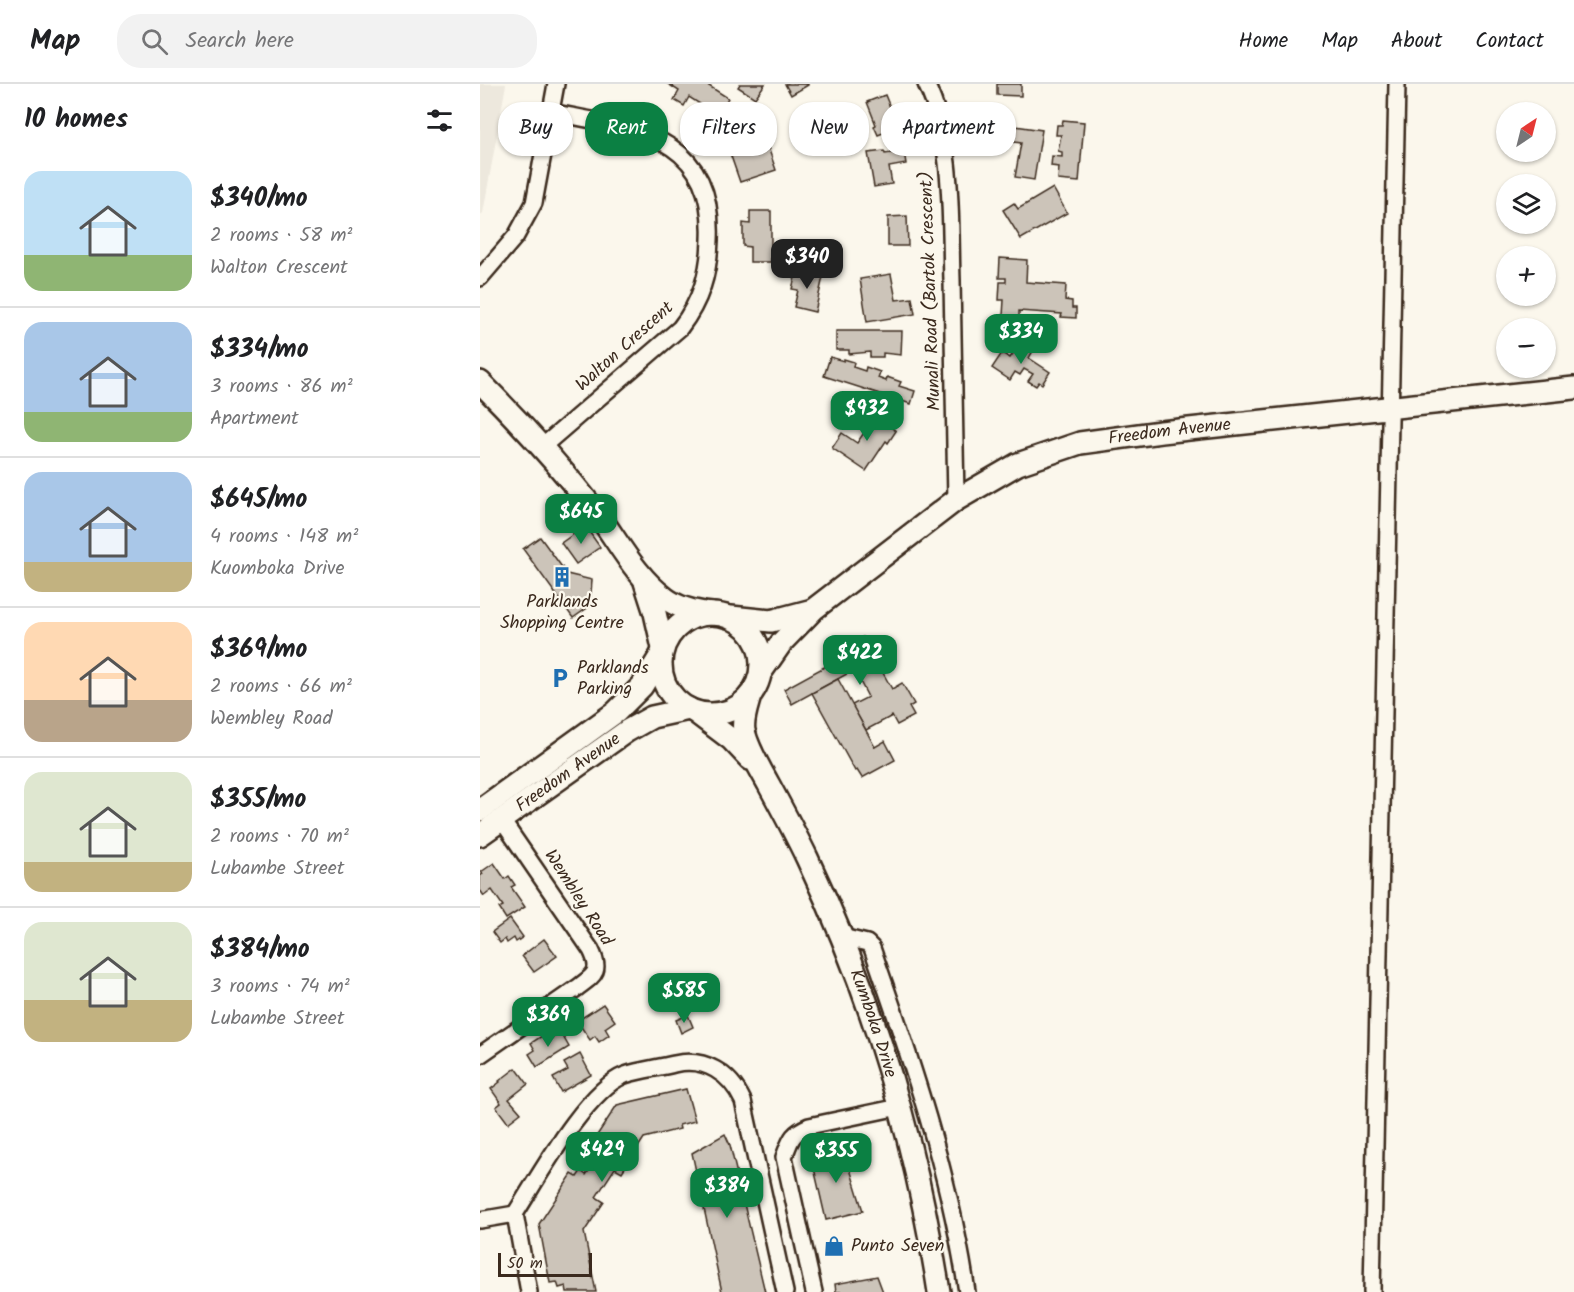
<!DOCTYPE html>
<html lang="en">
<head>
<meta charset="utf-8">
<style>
  body { margin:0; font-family:Kalam,sans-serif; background:#f2f2f2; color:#202124; height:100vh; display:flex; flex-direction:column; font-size:22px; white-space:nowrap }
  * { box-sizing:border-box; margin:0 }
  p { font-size:20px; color:#757577 }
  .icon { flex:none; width:33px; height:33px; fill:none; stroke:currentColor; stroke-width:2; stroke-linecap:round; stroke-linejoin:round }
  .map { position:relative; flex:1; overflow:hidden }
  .sheet { display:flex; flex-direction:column; background:#fff; width:480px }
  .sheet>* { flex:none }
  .hud { position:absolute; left:18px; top:18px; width:570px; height:54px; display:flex; gap:12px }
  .needle { width:39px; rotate:35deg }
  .fabs { position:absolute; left:1016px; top:18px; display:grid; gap:12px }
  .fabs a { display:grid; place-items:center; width:60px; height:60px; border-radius:50%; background:#fff; box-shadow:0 2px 4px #0004; font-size:30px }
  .scale { position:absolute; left:18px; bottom:15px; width:94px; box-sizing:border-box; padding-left:6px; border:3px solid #3b2a1e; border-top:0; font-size:16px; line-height:21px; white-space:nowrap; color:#3b2a1e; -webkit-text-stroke:4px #fbf7ec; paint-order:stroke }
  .price { position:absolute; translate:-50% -51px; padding:0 14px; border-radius:12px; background:#0b8043; color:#fff; font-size:20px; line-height:39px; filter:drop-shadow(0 2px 3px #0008) }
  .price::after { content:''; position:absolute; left:50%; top:36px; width:18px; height:14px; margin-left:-9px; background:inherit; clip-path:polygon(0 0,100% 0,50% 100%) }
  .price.selected { background:#222; color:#fff }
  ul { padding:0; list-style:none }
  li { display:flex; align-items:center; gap:18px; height:150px; padding:0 24px }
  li+li { border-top:2px solid #e0e0e0 }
  li span { display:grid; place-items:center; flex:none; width:168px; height:120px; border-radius:18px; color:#555 }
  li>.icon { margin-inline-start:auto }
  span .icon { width:72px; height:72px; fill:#fffc; stroke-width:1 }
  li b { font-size:26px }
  h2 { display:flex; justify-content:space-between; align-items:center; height:72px; padding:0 24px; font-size:26px }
  .tag { padding:0 21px; border-radius:24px; background:#fff; box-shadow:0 2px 4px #0004; font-size:21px; line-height:54px }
  .tag.selected { background:#0b8043; color:#fff }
  header { display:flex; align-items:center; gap:36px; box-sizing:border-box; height:84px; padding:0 30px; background:#fff; border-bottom:2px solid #e0e0e0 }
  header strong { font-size:28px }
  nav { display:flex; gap:33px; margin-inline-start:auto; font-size:21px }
  .search { width:420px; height:54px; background:#f2f2f2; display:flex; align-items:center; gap:15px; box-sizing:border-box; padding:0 21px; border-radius:24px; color:#757577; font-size:22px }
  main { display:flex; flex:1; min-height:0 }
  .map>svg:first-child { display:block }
</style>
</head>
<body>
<header>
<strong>Map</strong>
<div class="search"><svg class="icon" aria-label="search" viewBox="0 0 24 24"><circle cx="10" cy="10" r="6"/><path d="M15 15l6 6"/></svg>Search here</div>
<nav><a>Home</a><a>Map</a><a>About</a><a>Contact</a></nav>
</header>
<main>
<section class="sheet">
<h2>10 homes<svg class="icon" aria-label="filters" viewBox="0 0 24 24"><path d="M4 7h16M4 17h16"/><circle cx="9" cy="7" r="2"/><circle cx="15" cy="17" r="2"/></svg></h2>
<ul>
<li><span style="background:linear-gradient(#bfe0f5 70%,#8fb573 0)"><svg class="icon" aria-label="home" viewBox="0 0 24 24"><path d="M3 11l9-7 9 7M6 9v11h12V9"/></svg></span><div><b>$340/mo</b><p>2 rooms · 58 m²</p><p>Walton Crescent</p></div></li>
<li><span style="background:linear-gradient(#a9c7e8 75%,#8fb573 0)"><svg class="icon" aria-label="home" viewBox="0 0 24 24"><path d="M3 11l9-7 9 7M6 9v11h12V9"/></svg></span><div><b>$334/mo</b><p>3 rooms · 86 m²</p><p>Apartment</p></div></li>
<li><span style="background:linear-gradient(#a9c7e8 75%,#c2b280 0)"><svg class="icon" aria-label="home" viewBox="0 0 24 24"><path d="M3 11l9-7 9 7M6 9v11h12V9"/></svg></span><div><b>$645/mo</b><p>4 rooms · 148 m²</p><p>Kuomboka Drive</p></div></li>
<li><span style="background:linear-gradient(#ffd9b3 65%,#b9a48a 0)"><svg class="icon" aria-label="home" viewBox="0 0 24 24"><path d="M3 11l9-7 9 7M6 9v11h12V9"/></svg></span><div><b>$369/mo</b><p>2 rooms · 66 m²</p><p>Wembley Road</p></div></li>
<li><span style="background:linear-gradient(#dfe7d0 75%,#c2b280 0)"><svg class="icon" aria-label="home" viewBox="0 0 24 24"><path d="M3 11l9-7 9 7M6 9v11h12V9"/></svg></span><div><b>$355/mo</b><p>2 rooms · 70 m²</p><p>Lubambe Street</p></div></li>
<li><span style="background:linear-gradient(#dfe7d0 65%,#c2b280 0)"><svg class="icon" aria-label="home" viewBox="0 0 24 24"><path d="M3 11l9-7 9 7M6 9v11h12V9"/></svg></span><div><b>$384/mo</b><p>3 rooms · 74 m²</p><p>Lubambe Street</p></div></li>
</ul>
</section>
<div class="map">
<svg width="1094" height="1208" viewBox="0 0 1094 1208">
  <rect width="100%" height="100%" fill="#fbf7ec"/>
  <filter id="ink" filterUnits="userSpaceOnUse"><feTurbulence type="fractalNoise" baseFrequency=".0167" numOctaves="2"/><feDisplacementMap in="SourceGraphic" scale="12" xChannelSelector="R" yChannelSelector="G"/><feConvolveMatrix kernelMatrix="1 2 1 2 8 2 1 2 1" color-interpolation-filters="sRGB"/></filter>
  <g filter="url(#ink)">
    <path fill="#ede8dd" d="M0,0H26L3,129L0,131Z"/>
    <g fill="#ccc4b9" stroke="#3b2a1e" stroke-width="1.5">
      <path d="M188,0H226L248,14L235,37L217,26L220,20L209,13L204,22L194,16L199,7Z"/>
      <path d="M260,0H285L275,14L258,3Z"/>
      <path d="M305,0H328V1L311,11Z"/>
      <path d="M517,0H541V12L517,11Z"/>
      <path d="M405,11L414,33L419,31L423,41L398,51L394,42L396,41L387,18Z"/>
      <path d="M583,36L604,38L599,98L578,96L579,83L571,82L572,72L582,73V68L578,67L581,51H576L577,41H582Z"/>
      <path d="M523,40L562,46L554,96L535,93L541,59L520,56Z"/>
      <path d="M281,43L296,86L260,98L245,55Z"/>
      <path d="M404,67L405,70L424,67L426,80L409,83L412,100L394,103L388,69Z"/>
      <path d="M573,104L587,129L541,155L523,126L534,119L538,125Z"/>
      <path d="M270,127H291V178H270V163L263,162V139L270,140Z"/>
      <path d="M427,132L428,162H408V133Z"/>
      <path d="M520,174L547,176L546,198L586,201L585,216L592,217V224H596V234L581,233L582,230L539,227V233L523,232L524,216H519L520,198H526V194H519Z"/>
      <path d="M317,186L343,193L335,228L314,223L318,206L312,205Z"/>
      <path d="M411,190L416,216L432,214L435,230L387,238L380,195Z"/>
      <path d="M356,247H422L421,271L403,269V273H390V268L369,270V266H356Z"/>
      <path d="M541,258L553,267L549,274L570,288L562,300L559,298L556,302L548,297L553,290L544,285L540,291L535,288L530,296L512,284L522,269L530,274Z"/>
      <path d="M350,273L364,277V275L374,278L373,283L385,287L386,283L400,288L398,294L406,297L407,293L421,298L419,302L435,307L431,320L344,292Z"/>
      <path d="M398,328L415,340L412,344L416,347L408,359L406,357L386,387L352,364L362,349L377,359Z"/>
      <path d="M105,442L120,463L96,480L81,459Z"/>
      <path d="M60,453L87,490L112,496L110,522L93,534L43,465Z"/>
      <path d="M383,553L412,605L422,599L434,620L429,623L434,632L417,641L412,632L386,646L372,621L388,613L374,586L312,620L304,605L359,575L355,569Z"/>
      <path d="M358,595L395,663L405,657L415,676L382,694L377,686L375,687L332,609Z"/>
      <path d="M14,779L25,795L29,792L35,801L31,803L45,823L26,835L19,824L23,822L12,806L4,812L0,806V792L3,790L1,788Z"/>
      <path d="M30,835L43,853L36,858L34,854L27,859L25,855L20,859L12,848Z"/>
      <path d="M64,855L77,872L54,888L42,872Z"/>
      <path d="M123,920L135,937L125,944L129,951L119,958L115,952L110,956L97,937Z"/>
      <path d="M208,931L213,943L201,949L196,936Z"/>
      <path d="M68,948L72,954L81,949L89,963L57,983L49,970L55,966L51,959Z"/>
      <path d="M100,970L111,991L81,1008L73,994L88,986L84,979Z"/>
      <path d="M36,984L48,1000L29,1015L41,1029L28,1039L16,1023L21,1019L11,1005L20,998L19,997Z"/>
      <path d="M206,1005L215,1037L199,1041L200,1045L164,1054L142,1088L135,1084L116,1113L124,1118L104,1148L116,1208H87L86,1202L79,1204L77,1198L70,1199L59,1140L92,1090L97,1093L101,1087L106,1091L113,1081L106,1077L109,1074L104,1071L137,1021Z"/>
      <path d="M245,1050L250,1061L285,1208H242L212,1069Z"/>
      <path d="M363,1062L383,1127L346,1136L331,1071Z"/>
      <path d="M397,1192L403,1208H356L355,1200Z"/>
    </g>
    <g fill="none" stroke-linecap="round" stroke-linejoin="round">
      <g stroke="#3b2a1e" stroke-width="20">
        <g id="street">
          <path d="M446,0C474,57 470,135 472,197C474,270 475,343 476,416"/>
          <path d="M0,194L36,152L54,119L76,0"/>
          <path d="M62,363L200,244C221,217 229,189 230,156C235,49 153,45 71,28"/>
          <path d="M362,853L387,859L392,864C431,975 470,1090 487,1208"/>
          <path d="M0,971L97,904C114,891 122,888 111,866L21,735"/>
          <path d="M0,1136L35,1130"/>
          <path d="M49,1208L35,1130C58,1094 106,1006 145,991C160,986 178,984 194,980C225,973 250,989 263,1017L305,1208"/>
          <path d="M334,1208L304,1073C311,1055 311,1050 329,1042L419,1023"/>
          <path d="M892,1208L917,0"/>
        </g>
      </g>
      <g stroke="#3b2a1e" stroke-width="26">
        <g id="secondary">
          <path d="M0,298C41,339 80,382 116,428C138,457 155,492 185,514C198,524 215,528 232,530"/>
          <path d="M165,498L175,529L183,564"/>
          <circle cx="231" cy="580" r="50"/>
          <path d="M251,533L291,537L329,527"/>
          <path id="s1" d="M281,588L302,558L334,525L476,416L538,380L600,359L681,348L1094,304"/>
          <path id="s2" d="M270,612C267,623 262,636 264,647C268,666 280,684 289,701C302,725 315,749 327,774C392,911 436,1058 459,1208"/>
          <path d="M215,628L252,656L270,675"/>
          <path d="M0,726L136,628L162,602L181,571"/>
          <path id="s3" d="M0,751L147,647L172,633L209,625"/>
        </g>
      </g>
      <use href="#street" stroke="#fbf7ec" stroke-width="15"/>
      <use href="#secondary" stroke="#fbf7ec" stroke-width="21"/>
    </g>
  </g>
  <defs>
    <g id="building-bare" transform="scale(1.62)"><path d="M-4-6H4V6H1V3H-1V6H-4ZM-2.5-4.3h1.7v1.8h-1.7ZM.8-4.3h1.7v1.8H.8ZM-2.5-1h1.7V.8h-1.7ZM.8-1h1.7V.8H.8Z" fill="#1f6fb2" stroke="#fbf7ec" stroke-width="2.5" paint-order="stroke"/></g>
    <g id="parking-bare" transform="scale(1.62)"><path d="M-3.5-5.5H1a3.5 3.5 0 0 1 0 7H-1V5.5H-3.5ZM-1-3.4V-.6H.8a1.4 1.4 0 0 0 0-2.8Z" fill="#1f6fb2" stroke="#fbf7ec" stroke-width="2.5" paint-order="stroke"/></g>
    <g id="shop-bare" transform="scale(1.62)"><path d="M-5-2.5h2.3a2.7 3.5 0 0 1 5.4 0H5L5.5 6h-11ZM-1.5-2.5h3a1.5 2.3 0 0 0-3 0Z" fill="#1f6fb2" stroke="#fbf7ec" stroke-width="2.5" paint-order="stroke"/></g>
  </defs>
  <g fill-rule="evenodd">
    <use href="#building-bare" x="82" y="493"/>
    <use href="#parking-bare" x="80" y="594"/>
    <use href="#shop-bare" x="354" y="1162"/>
  </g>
  <g text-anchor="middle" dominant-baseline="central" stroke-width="4.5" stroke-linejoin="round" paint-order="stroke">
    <g font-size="18" fill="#3b2a1e" stroke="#fbf7ec">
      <text transform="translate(451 207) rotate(-92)">Munali Road (Bartok Crescent)</text>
      <text transform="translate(145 263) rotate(-42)">Walton Crescent</text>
      <text stroke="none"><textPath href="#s1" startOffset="489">Freedom Avenue</textPath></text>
      <text stroke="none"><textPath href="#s3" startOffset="108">Freedom Avenue</textPath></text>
      <text transform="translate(98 814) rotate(57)">Wembley Road</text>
      <text stroke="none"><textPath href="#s2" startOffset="356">Kumboka Drive</textPath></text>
    </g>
    <g font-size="18" fill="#3b2a1e" stroke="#fbf7ec" text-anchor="start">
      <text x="82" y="518" text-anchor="middle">Parklands<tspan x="82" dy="21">Shopping Centre</tspan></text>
      <text x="97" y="584">Parklands<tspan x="97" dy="21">Parking</tspan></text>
      <text x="371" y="1162">Punto Seven</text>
    </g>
  </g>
</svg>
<div class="fabs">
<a><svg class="needle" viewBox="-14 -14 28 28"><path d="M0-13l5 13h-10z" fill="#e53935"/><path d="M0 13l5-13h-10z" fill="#757577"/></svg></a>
<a><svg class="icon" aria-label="layers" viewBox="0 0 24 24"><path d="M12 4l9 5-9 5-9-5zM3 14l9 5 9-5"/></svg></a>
<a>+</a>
<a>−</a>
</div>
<div class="scale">50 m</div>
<b class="price selected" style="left:327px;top:206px">$340</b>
<b class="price" style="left:541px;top:281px">$334</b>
<b class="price" style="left:387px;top:358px">$932</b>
<b class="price" style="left:101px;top:461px">$645</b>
<b class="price" style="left:380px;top:602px">$422</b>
<b class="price" style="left:204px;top:940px">$585</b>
<b class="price" style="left:68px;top:964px">$369</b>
<b class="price" style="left:122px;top:1099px">$429</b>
<b class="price" style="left:356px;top:1100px">$355</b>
<b class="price" style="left:247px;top:1135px">$384</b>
<div class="hud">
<a class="tag">Buy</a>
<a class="tag selected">Rent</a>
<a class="tag">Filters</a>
<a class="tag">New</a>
<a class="tag">Apartment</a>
</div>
</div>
</main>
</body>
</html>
